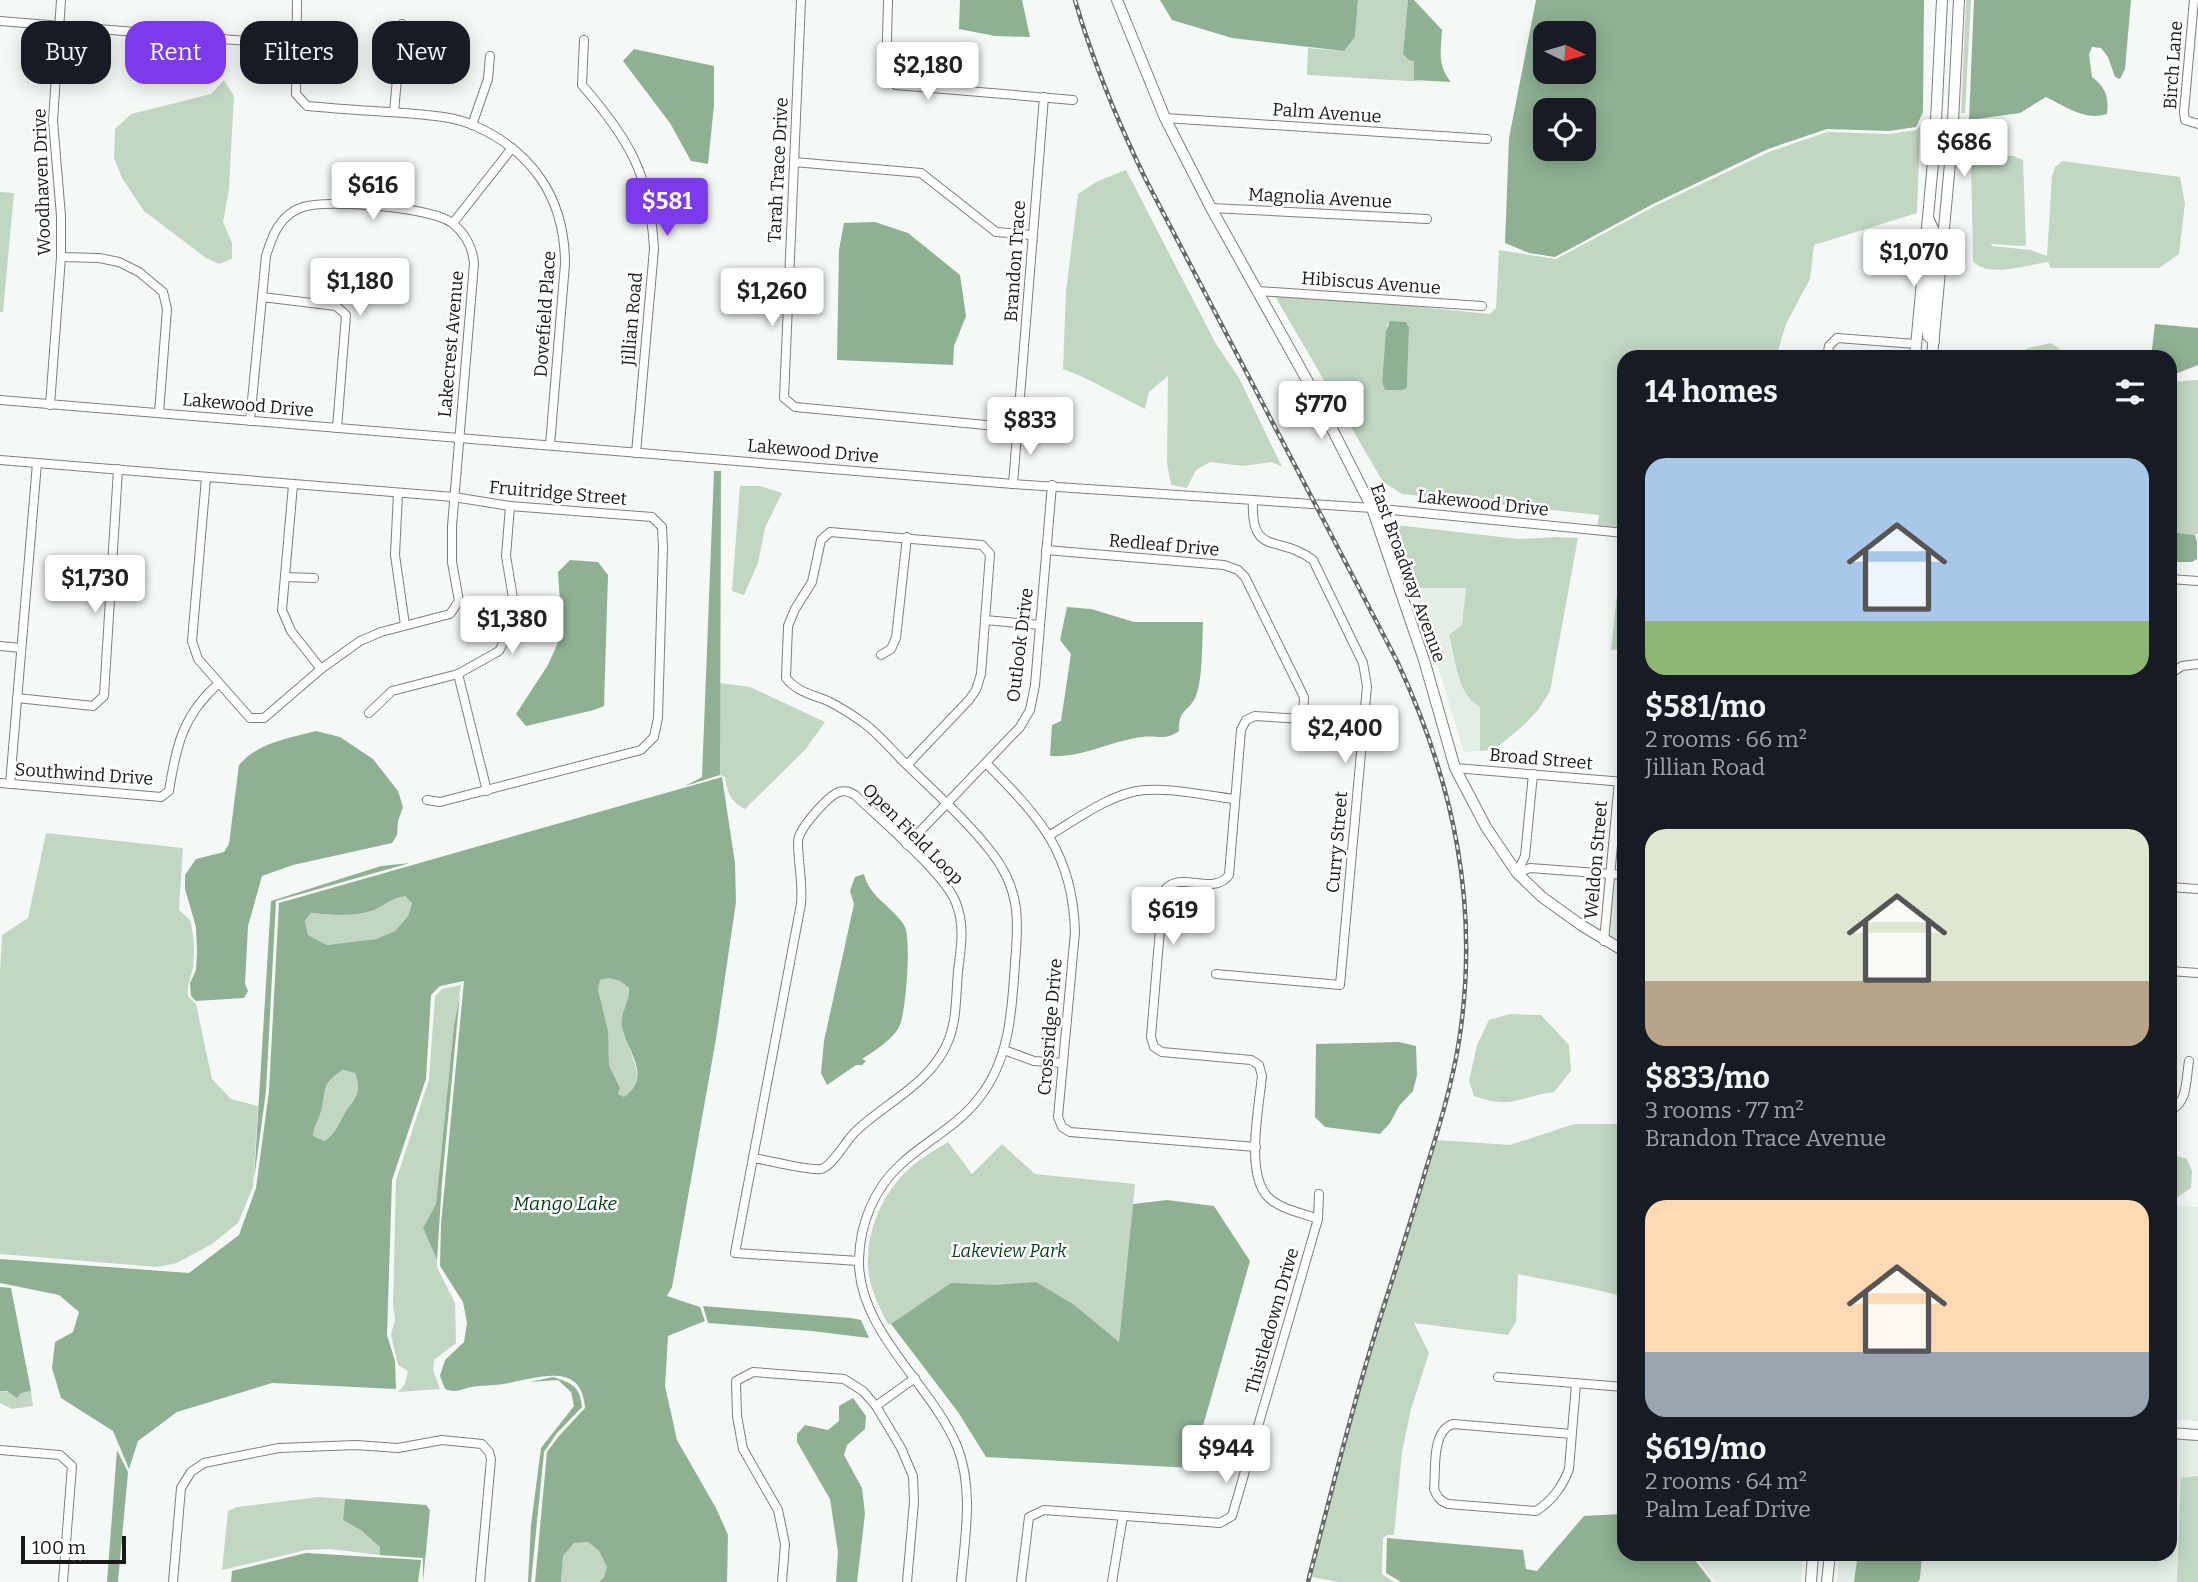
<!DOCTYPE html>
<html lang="en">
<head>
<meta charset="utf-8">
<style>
  body { margin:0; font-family:Bitter,serif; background:#242831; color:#f1f3f6; height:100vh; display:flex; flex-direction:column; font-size:26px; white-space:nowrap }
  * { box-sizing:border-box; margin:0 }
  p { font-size:23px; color:#9ea1a6 }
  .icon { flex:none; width:38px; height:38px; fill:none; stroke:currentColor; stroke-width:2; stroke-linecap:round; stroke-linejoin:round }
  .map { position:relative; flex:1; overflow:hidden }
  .side { position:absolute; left:1617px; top:350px; width:560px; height:1211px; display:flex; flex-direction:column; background:#171b24; border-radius:21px; box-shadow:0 4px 18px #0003 }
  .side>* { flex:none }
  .banner { position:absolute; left:21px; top:21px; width:665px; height:63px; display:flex; gap:14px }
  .needle { width:46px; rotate:95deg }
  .buttons { position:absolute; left:1533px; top:21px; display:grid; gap:14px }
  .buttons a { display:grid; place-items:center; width:63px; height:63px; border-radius:14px; background:#171b24; box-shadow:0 4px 18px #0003; font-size:35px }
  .scale { position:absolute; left:21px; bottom:18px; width:105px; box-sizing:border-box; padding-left:7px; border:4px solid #181918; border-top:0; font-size:19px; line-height:24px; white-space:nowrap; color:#181918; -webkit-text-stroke:5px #fff; paint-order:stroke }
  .price { position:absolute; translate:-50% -60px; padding:0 16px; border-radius:7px; background:#fff; color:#222; font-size:23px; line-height:46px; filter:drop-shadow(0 2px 4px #0008) }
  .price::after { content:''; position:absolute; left:50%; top:42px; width:21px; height:16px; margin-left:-10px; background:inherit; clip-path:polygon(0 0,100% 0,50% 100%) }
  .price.selected { background:#7c3aed; color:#fff }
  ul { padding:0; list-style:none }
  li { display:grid; align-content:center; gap:14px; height:371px; padding:0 28px }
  li span { display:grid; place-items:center; height:217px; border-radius:21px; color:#555 }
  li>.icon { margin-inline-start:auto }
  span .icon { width:126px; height:126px; fill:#fffc; stroke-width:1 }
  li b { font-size:30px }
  h2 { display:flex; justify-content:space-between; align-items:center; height:84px; padding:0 28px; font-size:30px }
  .chip { padding:0 24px; border-radius:21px; background:#171b24; box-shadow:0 4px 18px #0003; font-size:24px; line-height:63px }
  .chip.selected { background:#7c3aed; color:#fff }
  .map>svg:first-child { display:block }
</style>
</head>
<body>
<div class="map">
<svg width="2198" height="1582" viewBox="0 0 2198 1582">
  <rect width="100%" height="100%" fill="#f5f9f5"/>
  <g fill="#e4eee5">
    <path d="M1414,588H1466L1462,625L1449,635L1480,707V751L1464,752Z"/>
    <path d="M1615,879L1624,880V947L1609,939Z"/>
    <path d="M2170,1205L2198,1207V1421L2170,1419Z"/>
    <path d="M2170,1436L2198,1439V1582H1837L1839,1554H2170Z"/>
    <path d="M1694,1554H1803L1801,1582H1718L1711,1578Z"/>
  </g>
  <g fill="#c1d7c4" fill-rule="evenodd">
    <path d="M1358,0H1408L1403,54L1414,61V80L1426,82L1307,75L1308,48L1343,51L1355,37Z"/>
    <path d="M1966,0H1971L1965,113H1961Z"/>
    <path d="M224,80L234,96L229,189L223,222L232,243V259L219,264L206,258L144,211L122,178L114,158L115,129L131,114L211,94Z"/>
    <path d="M1920,126L1917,213L1814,245L1810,279L1786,324L1776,357H1624V529L1597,526L1599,515L1402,494L1383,482L1275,296L1372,302L1490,314L1496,308L1499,250L1556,259L1655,206L1769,152L1827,132L1890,134L1916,130ZM1387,324H1408L1409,327L1407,387H1384L1382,382Z"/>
    <path d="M1971,155L2013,156L2023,160L2026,245L2022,246L1991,244L1992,246L2031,250L2047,256L2052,176L2055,167L2062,161L2180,177L2185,203L2179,254L2159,268H2051L2048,262C2029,264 1988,279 1973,261Z"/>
    <path d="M1126,170L1216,344L1239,378L1282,467L1272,462L1243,466L1210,462L1196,470L1187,488L1171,485L1167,463L1168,376L1149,392L1145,409L1083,377L1063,369L1066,291L1078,194L1098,181Z"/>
    <path d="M0,192L14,193L3,312H0Z"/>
    <path d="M2051,343L2070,357H2014L2028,348Z"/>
    <path d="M2198,380V533L2196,535L2178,533L2170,527V382Z"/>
    <path d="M740,486H760L782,493L765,528L758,563L744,595L732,591Z"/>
    <path d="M1397,525L1518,539L1557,537L1578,538L1550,691L1539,709L1524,725L1494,750L1480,751V707C1456,694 1456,658 1449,635L1462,625L1466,588H1414Z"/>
    <path d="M1621,558H1624V649L1611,650Z"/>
    <path d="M720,683L750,687L825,722L805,750L745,809C730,801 728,794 725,777L720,775Z"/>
    <path d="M46,833L183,848L179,910L190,920C194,934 195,952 193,967C191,978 187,985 188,996L196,1004L212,1079L231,1099L258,1106L253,1187L238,1223L212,1244L177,1263L157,1267L0,1254V972L2,935L28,918Z"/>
    <path d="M405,895L412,902L408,916L395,931L376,939L327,945L308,935L305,921L311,913C331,915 355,917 374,910C386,905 391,899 405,895Z"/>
    <path d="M609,978L620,981L629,988C630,998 624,1005 624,1015C625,1023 625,1034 628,1043C634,1066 647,1079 623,1098L618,1093L620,1088L609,1065V1053L598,989L600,980Z"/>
    <path d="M461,985L454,1025L436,1204L423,1228L437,1260V1267L455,1303L456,1343L434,1360L433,1370L440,1389L398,1392L405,1384L408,1371L398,1365L391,1335L395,1319L393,1306L396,1180L429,1080L435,996L442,989Z"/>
    <path d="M1510,1014L1541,1015L1569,1045L1571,1071L1554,1092C1517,1097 1514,1110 1474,1096L1469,1081L1477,1045L1489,1020Z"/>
    <path d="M343,1070L355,1073C364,1096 351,1100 342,1118C337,1128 334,1133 326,1141L313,1136C314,1125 320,1118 322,1108C326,1087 324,1083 343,1070Z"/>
    <path d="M1574,1124H1624V1297C1589,1287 1554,1282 1518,1274L1516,1322L1508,1335L1414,1323L1429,1353L1411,1409L1402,1452L1394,1535H1387L1383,1538L1382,1574L1394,1582H1338L1307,1576L1376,1320L1437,1140L1510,1145Z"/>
    <path d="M948,1142L972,1174L1002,1144L1035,1174L1135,1184L1119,1342L888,1324C879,1307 869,1287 868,1267C866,1228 885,1187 916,1163C926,1155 938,1148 948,1142Z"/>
    <path d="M2170,1154L2187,1159L2192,1171L2191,1188L2173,1200L2170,1198Z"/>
    <path d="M0,1391L21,1393L31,1391L33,1406L12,1409L0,1403Z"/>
    <path d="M2198,1476V1582H2177L2181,1478Z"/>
    <path d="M318,1497L345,1499L343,1520L362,1531L381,1547L380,1555L330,1549L306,1550L222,1570L228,1511L237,1507Z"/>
    <path d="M588,1542L599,1551L608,1567L604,1577L599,1582H561L563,1556L574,1543Z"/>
  </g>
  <g fill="#8fb093" fill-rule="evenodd">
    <path d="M960,0H1022L1030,37L995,36L959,29Z"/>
    <path d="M1160,0H1358L1355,37L1344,51L1232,38L1172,20Z"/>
    <path d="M1408,0H1414L1442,30C1441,50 1437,65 1451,82L1414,80V61L1409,60L1403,54Z"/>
    <path d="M1536,0H1924L1923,112L1916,127L1889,131L1827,129L1768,149L1653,204L1555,257L1529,253L1505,243L1509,138ZM1545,33H1584V72H1545ZM1545,110H1584V149H1545Z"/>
    <path d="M1974,0H2131L2125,69L2120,79L2115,77L2108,57L2101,48L2092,47L2089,54L2092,77C2106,88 2109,97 2107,114C2084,121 2067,107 2046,97L2020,113L1969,120Z"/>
    <path d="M634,49L714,66V105L708,164L691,161L670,123L623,61Z"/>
    <path d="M875,222L908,233L960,275L966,316L954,346L953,365L837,360L839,250L844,223Z"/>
    <path d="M1390,321L1406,322L1409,327L1407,387L1403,390H1385L1382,382L1386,331Z"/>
    <path d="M2155,324L2198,328V365L2170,376V357H2151Z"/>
    <path d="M714,471H721L720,775L685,786L702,777Z"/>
    <path d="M2174,531L2178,533L2195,535L2197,542V559L2192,562H2170V532Z"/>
    <path d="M570,560L598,562L608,575L604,706L594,710L526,726L516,714L548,665L562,633L558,572Z"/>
    <path d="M1067,607L1091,609L1134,622H1203C1202,641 1203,678 1196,696C1189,712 1178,709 1179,731C1165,741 1158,735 1142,737C1110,741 1083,758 1050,756L1052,725L1061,721L1071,654L1060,640Z"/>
    <path d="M316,731L340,737L373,759L398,791L403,807L398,821L397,835L392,843L293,865L262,876L248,926L245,984L248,991L244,998L196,1001L191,996L190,983L196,970L197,952L196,927L185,889V875L196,859L224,852L229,844L239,765C257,743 289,738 316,731Z"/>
    <path d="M722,777L735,863L736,902L716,1039L672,1287L667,1296L700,1307L705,1321L668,1336L665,1386L677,1440L716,1508L728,1535L727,1582H599L604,1577L607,1567L599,1551L588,1542L574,1543L563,1556L561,1582H535L547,1452L559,1436L585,1408C582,1359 535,1379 503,1384C493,1386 481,1385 471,1387C459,1390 456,1393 445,1389L440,1376L445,1360L464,1342L467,1323L463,1302L440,1266L441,1224L464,981L440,986L431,995L426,1079L392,1180L387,1335L395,1361L396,1389L272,1383L177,1412L138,1441L129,1469L113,1431L61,1398L52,1368L55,1342L73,1332L79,1312L59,1295L0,1283V1259L189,1273L239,1235L256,1188L269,1091L279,903ZM405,896L412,903L408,916L395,931L376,939L327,945L308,935L305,921L311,913C331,915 356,917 374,910C386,905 391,898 405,896ZM609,978L620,981L629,988C630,1001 620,1013 622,1026C627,1053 653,1075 624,1097L618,1094L620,1088L609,1065L608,1031L598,990L600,980ZM343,1070L355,1073C364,1097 351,1100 342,1118C337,1128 334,1134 325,1141L313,1136C314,1125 320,1118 322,1108C326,1087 323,1083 343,1070Z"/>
    <path d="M410,863L276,901L266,1091L254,1180L271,901L381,866Z"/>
    <path d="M864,874C869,897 892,906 904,925C912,936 906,1015 899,1027C894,1038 872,1053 862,1059L866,1061L862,1065H856L827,1085L821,1073L824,1041L854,904L850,891L855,877Z"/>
    <path d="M460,994L442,1182L437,1260L423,1228L436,1204L454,1025Z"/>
    <path d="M1399,1042L1416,1046L1417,1075L1413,1091L1399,1106L1390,1123L1380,1134L1325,1127L1315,1117L1316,1044Z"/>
    <path d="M1167,1200L1214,1206L1250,1261L1191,1468L986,1457L958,1412L891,1324L951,1283L996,1285L1036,1282L1073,1304L1119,1342L1133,1204Z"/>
    <path d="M0,1287L11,1288L31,1391L21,1393L17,1398L7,1391H0Z"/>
    <path d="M703,1306L851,1318L861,1320L869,1338L812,1331L708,1323Z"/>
    <path d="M553,1377C572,1383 580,1386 582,1407L557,1433L544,1452L531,1582H528L531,1525L541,1448L574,1406L571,1392L558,1380L530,1382Z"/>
    <path d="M853,1398L866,1416L865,1429L847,1445L844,1455L862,1488L865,1514L857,1582H836L838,1552L830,1499L797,1442V1434L805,1425L828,1430L839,1421V1406Z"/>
    <path d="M117,1450L128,1472L118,1582H107Z"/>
    <path d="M345,1499L426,1505L430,1510L423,1582V1558L380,1555V1547L362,1531L343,1520Z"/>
    <path d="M1620,1514L1624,1515V1554H1690L1712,1582H1401L1386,1573L1387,1538L1523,1550L1526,1569L1537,1571L1584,1516Z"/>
    <path d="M306,1553L421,1560L418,1582H231L232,1571Z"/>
    <path d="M1858,1554H1922L1920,1579L1918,1582H1854Z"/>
  </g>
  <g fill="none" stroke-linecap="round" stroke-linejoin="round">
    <g stroke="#7c807d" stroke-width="10">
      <g id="minor">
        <path d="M297,0L296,94L307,106C340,109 372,111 404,113C427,115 452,116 473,125C533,151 565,199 565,264L550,445"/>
        <path d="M801,0L784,398L795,407L1018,428"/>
        <path d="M888,0L886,76L896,85L1073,100"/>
        <path d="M2194,0L2184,112L2185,120L2198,124"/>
        <path d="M0,21L297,45"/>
        <path d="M584,40L582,85C630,140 650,175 654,249L636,453"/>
        <path d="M394,112L402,24"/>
        <path d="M1165,118L1487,139"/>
        <path d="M472,125L488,79L490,56"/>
        <path d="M794,162L921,173L996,232L1032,235"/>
        <path d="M1211,208L1427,219"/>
        <path d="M453,223L512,148"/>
        <path d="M61,257L99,258L119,262L139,272L163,292L167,309L159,413"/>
        <path d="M1258,291L1482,306"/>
        <path d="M262,297L336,306L346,315L337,428"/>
        <path d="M1827,357L1829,346L1837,338L1916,344"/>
        <path d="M0,400L1013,484L1372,508L1624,533"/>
        <path d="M50,405L61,257V216L53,121L61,0"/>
        <path d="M0,460L454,497L510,506L652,517L662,527L663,548L658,718L654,737L641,750L440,802L427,800"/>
        <path d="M206,478L192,641L198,659L250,718H264L321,669L360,641L381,632L450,614L459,601L452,562V526L474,264C473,248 465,233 452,223C432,207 327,199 303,207C280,214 272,236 266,256L250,421"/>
        <path d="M1013,484L1044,97"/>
        <path d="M293,485L282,610L291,631L321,669"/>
        <path d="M398,493L395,555L405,625"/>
        <path d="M1046,550L1224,565L1238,570L1245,577L1304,697L1303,720"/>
        <path d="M285,577L314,578"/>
        <path d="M2170,579L2198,581"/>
        <path d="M985,620L1040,625"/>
        <path d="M0,646L21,648"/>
        <path d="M881,655L891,649L896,638L907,537"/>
        <path d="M458,674L487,791"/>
        <path d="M2170,674L2182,666L2198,664"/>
        <path d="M17,698L93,706L104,696L118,469"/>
        <path d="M369,713L392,691L458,674L499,651L510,630L513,598L506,556L510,506"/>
        <path d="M986,763C1039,817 1073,852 1075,932L1058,1117L1062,1127L1070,1132L1256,1147"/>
        <path d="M907,765L969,700L976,690L981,674L990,554L982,545L830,532L821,540L812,582L795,609L788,626L786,678C797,692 811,694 828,701C840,707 854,716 865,724C881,736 894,753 908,766C937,794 968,822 992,853C1020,889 1019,920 1015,963C1012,1010 1010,1059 979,1098C957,1127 925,1141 900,1165C874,1189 860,1224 859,1259C857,1330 931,1384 957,1446C974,1488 965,1538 961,1582"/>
        <path d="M1455,768L1624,782"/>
        <path d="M0,783L161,797L169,791C176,746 183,715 218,684"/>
        <path d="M10,784L37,463"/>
        <path d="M1050,835C1077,819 1106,797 1137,791C1166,786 1206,796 1235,799"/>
        <path d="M907,845L1020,727L1030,710L1035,685L1052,485"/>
        <path d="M1517,873L1530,868L1624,875"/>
        <path d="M1517,873L1525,856L1533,774"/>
        <path d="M2170,887L2198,889"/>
        <path d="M1604,941L1619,781"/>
        <path d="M2170,971L2198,973"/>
        <path d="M1216,974L1340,985L1367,686L1363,663L1313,560C1279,534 1250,558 1253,500"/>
        <path d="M1004,1050L1034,1061L1062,1063"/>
        <path d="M2170,1110C2188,1104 2186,1078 2189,1061"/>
        <path d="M753,1158C768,1160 807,1171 821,1169C833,1166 846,1140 856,1131C888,1101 933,1082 949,1039C957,1018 956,993 958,971C961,948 965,925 956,903C946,875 879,818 855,795C849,792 846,790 839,792C828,796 798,829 798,842C798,863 803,883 801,904L735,1253L859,1261"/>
        <path d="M1318,1219C1302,1213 1280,1209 1268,1197C1245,1174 1259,1107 1262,1076L1259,1065L1251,1060L1162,1052L1154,1047L1151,1037L1163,893C1177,867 1212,898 1229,875L1241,730L1246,720L1255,716L1364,723"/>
        <path d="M1498,1377L1624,1387"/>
        <path d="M876,1406L915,1378"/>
        <path d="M1572,1434L1453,1424C1431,1431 1436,1470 1434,1489C1437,1497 1440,1501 1448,1504L1536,1511C1551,1502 1563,1486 1569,1469L1576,1384"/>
        <path d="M0,1450L60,1455L72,1466L63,1582"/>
        <path d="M173,1582L181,1488L191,1472L204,1463L279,1448L356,1445L398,1448L442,1440L482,1444L489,1452L491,1459L480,1582"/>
        <path d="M782,1582L785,1544L778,1510L743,1449L737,1416L736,1381L753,1372L844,1379L863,1391L876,1406L901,1448L913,1476L914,1502L907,1582"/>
        <path d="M1021,1582L1029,1517L1044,1510L1220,1523L1232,1516L1318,1219L1319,1194"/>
        <path d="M1112,1582L1123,1516"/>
      </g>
    </g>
    <g stroke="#7c807d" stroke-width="12">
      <g id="major">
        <path d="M1117,0L1165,118L1211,208L1312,389L1372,508L1424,660L1455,768L1486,827L1517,873L1542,897L1581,925L1624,951"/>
        <path d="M1929,220L1934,231L1927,330L1928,336L1934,341"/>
        <path d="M1915,357L1935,141L1942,0"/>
        <path d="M1932,357L1952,142L1959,0"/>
        <path d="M2170,1433L2198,1435"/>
        <path d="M1811,1582L1813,1554"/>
        <path d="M1827,1582L1830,1554"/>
      </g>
    </g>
    <use href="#minor" stroke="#fff" stroke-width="8"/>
    <use href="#major" stroke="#fff" stroke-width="10"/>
    <g stroke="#666966" stroke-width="4.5">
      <path id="rail" d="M1075,0C1093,62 1117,120 1145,178L1397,661C1454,783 1480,906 1459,1041C1452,1085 1439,1127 1426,1169C1410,1224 1393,1278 1376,1331C1350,1414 1330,1498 1308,1582"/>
    </g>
    <use href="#rail" stroke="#fff" stroke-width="2" stroke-dasharray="5" stroke-linecap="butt"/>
  </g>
  <g text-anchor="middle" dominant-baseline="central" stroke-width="5" stroke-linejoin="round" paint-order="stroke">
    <g font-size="18" fill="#181918" stroke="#fff">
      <text transform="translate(2173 65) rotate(-86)">Birch Lane</text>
      <text transform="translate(1327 113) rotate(4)">Palm Avenue</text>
      <text transform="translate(778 170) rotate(-87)">Tarah Trace Drive</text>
      <text transform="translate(42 182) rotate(-92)">Woodhaven Drive</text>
      <text transform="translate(1320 198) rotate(3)">Magnolia Avenue</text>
      <text transform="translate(1015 261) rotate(-86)">Brandon Trace</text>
      <text transform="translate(1371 283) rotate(4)">Hibiscus Avenue</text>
      <text transform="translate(545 314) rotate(-86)">Dovefield Place</text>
      <text transform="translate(632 319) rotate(-85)">Jillian Road</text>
      <text transform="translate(451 344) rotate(-85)">Lakecrest Avenue</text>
      <text transform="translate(248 405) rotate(5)">Lakewood Drive</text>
      <text transform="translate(813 451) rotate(5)">Lakewood Drive</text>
      <text transform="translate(558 493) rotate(5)">Fruitridge Street</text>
      <text transform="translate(1483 503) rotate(6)">Lakewood Drive</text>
      <text transform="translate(1164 545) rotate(5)">Redleaf Drive</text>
      <text transform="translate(1408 573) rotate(70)">East Broadway Avenue</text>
      <text transform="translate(1020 645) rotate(-83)">Outlook Drive</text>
      <text transform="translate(1541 759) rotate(5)">Broad Street</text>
      <text transform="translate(84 774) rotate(4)">Southwind Drive</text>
      <text transform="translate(913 834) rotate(45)">Open Field Loop</text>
      <text transform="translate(1337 842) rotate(-85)">Curry Street</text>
      <text transform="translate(1596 860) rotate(-85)">Weldon Street</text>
      <text transform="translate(1050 1027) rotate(-85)">Crossridge Drive</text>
      <text transform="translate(1272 1321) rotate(-74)">Thistledown Drive</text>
    </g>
    <g font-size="18" font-style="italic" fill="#043c16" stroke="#fff">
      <text x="1009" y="1251">Lakeview Park</text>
    </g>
    <g font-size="19" font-style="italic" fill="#023a14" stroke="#fff">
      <text x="565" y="1203">Mango Lake</text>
    </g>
  </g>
</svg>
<div class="buttons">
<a><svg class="needle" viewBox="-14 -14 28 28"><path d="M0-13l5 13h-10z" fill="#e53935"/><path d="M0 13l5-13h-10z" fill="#9ea1a6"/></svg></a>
<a><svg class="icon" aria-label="locate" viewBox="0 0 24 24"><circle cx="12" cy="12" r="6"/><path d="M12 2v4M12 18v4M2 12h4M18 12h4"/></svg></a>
</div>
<div class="scale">100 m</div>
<b class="price" style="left:928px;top:102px">$2,180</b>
<b class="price" style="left:1964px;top:179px">$686</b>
<b class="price" style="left:373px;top:222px">$616</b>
<b class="price selected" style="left:667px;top:238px">$581</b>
<b class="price" style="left:1914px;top:289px">$1,070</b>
<b class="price" style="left:360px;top:318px">$1,180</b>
<b class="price" style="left:772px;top:328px">$1,260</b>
<b class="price" style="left:1321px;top:441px">$770</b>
<b class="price" style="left:1030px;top:457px">$833</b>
<b class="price" style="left:95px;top:615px">$1,730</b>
<b class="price" style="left:512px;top:656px">$1,380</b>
<b class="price" style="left:1345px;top:765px">$2,400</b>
<b class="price" style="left:1173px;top:947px">$619</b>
<b class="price" style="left:1226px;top:1485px">$944</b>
<div class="banner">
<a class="chip">Buy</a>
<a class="chip selected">Rent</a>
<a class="chip">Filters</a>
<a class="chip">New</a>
</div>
<section class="side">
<h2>14 homes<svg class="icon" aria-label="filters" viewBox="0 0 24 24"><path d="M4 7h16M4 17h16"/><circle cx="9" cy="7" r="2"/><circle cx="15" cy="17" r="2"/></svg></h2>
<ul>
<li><span style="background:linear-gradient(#a9c7e8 75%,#8fb573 0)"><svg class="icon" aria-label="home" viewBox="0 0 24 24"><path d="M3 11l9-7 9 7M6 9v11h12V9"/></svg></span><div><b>$581/mo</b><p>2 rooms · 66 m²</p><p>Jillian Road</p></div></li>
<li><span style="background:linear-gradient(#dfe7d0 70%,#b9a48a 0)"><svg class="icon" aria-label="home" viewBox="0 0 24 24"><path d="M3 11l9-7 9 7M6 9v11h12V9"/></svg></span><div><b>$833/mo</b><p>3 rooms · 77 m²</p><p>Brandon Trace Avenue</p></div></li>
<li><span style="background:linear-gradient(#ffd9b3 70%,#9aa5b1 0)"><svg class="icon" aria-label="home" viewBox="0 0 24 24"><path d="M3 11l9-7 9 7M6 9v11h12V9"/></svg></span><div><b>$619/mo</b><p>2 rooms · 64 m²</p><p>Palm Leaf Drive</p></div></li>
</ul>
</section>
</div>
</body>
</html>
